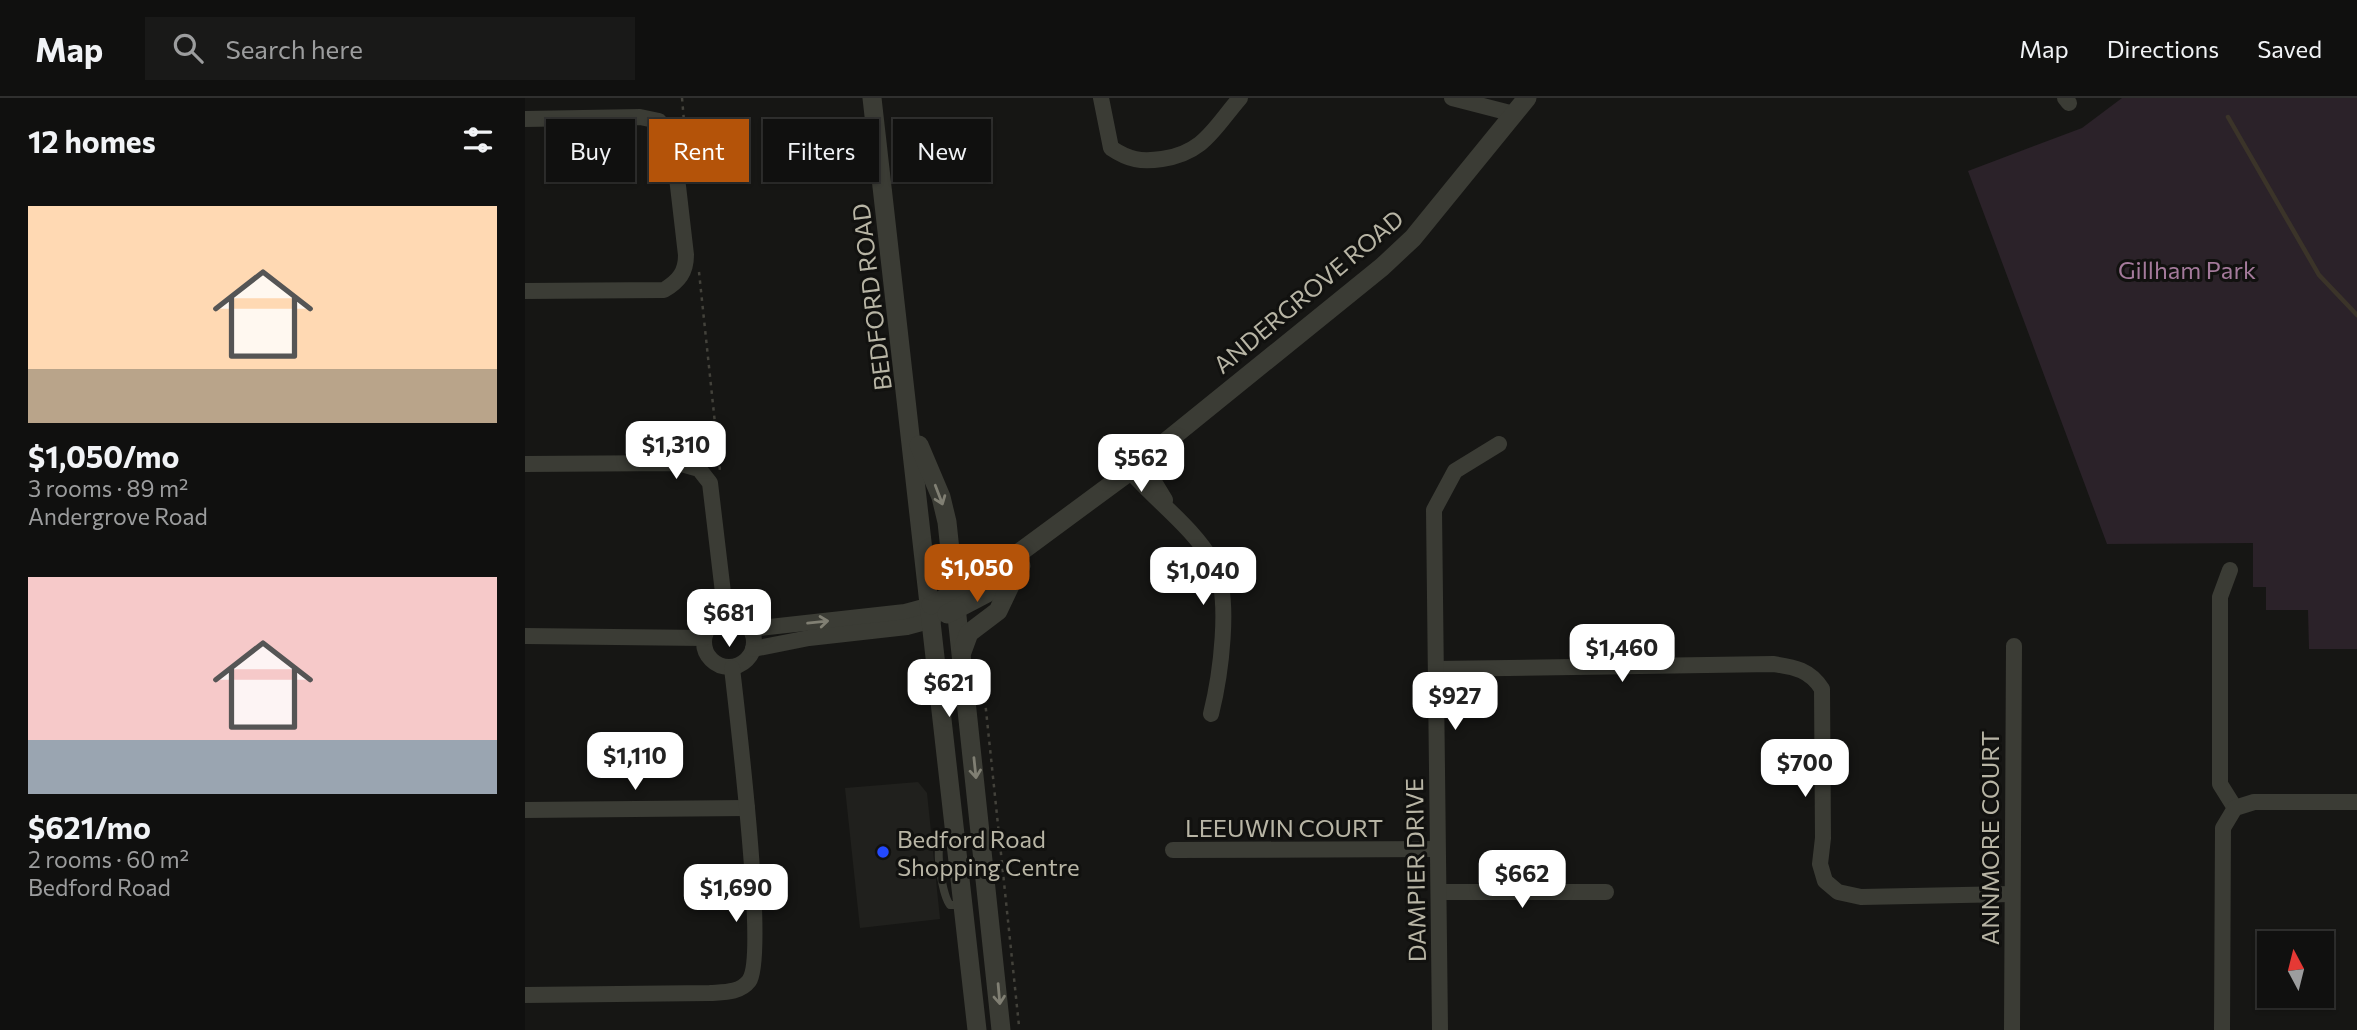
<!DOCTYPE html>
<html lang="en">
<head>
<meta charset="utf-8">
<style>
  body { margin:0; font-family:Commissioner,sans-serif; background:#191918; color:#f1f3f6; height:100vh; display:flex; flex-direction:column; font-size:26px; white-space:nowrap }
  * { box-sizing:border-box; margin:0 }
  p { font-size:23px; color:#9c9d9e }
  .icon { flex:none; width:38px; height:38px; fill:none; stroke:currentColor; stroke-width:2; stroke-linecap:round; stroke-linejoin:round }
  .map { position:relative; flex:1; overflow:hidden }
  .panel { display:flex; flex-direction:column; background:#10100f; width:525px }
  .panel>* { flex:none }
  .guide { position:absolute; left:21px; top:21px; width:665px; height:63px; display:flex; gap:14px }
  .needle { width:46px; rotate:353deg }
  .controls { position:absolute; left:1732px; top:833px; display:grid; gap:14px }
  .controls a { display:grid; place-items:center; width:77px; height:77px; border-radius:0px; background:#10100f; box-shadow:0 2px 5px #0004,0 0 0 2px #30302f; font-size:35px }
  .price { position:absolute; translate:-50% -60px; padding:0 16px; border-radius:14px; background:#fff; color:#222; font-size:23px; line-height:46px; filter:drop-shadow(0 2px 4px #0008) }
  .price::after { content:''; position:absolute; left:50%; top:42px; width:21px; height:16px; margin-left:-10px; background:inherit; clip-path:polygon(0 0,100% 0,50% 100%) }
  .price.on { background:#b45309; color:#fff }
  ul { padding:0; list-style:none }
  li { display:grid; align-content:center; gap:14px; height:371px; padding:0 28px }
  li span { display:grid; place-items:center; height:217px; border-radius:0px; color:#555 }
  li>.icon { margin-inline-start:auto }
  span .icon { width:126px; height:126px; fill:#fffc; stroke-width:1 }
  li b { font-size:30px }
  h2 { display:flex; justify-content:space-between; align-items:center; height:84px; padding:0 28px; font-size:30px }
  .pill { padding:0 24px; border-radius:0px; background:#10100f; box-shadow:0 2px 5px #0004,0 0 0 2px #30302f; font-size:24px; line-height:63px }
  .pill.on { background:#b45309; color:#fff }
  header { display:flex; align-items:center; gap:42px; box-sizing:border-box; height:98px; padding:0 35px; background:#10100f; border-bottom:2px solid #30302f }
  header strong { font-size:33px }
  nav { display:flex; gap:38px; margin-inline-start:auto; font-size:24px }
  .search { width:490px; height:63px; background:#191918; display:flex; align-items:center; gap:18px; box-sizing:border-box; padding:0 24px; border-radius:0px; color:#9c9d9e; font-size:26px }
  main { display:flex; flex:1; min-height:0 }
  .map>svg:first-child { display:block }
</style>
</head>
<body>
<header>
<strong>Map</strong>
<div class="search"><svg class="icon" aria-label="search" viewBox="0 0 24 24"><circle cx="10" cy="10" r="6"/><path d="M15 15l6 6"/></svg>Search here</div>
<nav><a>Map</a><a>Directions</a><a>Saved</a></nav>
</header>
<main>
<section class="panel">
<h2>12 homes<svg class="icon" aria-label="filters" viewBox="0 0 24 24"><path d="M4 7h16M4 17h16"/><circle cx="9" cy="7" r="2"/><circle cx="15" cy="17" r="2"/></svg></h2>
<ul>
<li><span style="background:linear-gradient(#ffd9b3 75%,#b9a48a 0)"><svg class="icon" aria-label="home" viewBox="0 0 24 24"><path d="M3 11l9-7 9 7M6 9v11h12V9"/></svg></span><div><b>$1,050/mo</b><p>3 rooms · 89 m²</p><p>Andergrove Road</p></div></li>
<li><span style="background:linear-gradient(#f6c9c9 75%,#9aa5b1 0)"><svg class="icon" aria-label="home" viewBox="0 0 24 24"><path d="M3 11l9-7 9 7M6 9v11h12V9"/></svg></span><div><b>$621/mo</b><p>2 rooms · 60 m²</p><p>Bedford Road</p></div></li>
</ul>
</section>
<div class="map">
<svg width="1832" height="932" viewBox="0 0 1832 932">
  <rect width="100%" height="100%" fill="#161614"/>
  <path fill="#20201d" d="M393,684L402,695L415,821L335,830L320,690Z"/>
  <path fill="#2b2229" d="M1597,0H1832V551H1784L1783,512H1741V489H1728V445L1582,446L1443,73L1557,30Z"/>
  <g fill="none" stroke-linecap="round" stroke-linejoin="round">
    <path stroke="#3b3429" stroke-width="4.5" d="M1703,19L1794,177L1832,217"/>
    <g stroke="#43423b" stroke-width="2.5" stroke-dasharray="3.5 5" stroke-linecap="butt">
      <path d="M157,0L160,35"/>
      <path d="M174,174L195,373"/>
      <path d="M214,493L226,509L236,515"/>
      <path d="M459,593L494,928"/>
    </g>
    <path stroke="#3b3c35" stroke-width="8" d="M427,734C422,738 418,740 415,746C411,758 418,798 425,807H436"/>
    <g stroke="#3b3c35" stroke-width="16">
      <path d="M576,0L586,50C604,62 616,64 637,61C679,55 689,30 715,0"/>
      <path d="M927,0L989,16"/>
      <path d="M1540,0L1544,5"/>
      <path d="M0,21L115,19L134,23L148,45L161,157C161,174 154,183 139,192L0,193"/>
      <path d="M617,364L640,402"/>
      <path d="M0,366L153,365L174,371L185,385L201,520"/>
      <path d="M605,373C632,404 668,429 689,466C707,499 695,580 686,616"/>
      <path d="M1705,472L1695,499V686L1710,710"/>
      <circle cx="204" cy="544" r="25"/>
      <path d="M225,531L380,514L406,507"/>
      <path d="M0,538L179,540"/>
      <path d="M228,551L284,540L382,529L408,522"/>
      <path d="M911,571L1248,566C1270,569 1285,572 1297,591L1298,740L1295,766L1300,783L1313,794L1336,799L1487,796"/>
      <path d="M0,712L222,710"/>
      <path d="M648,752L912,751"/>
      <path d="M914,794H1081"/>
      <path d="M0,897L185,895C198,894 215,895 224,883C242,859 212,614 207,570"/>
      <path d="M915,932L909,412L930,373L974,346"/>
      <path d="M1487,932L1489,548"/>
      <path d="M1697,932L1698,730L1710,710L1729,704H1832"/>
    </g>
    <g stroke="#3b3c35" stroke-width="19">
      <path d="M347,0L452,932"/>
      <path d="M394,347L416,399L422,424L476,932"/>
      <path d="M406,507L460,480L605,373L857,169L888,140L1002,0"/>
      <path d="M422,516L462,495L496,468"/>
      <path d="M437,554L444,535L473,513L491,475"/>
    </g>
  </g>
  <defs><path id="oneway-shaft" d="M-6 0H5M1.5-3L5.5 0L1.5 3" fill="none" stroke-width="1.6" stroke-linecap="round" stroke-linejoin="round" transform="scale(1.75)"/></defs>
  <g stroke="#807f73">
    <use href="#oneway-shaft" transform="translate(414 397) rotate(69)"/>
    <use href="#oneway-shaft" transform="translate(293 524) rotate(-6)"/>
    <use href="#oneway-shaft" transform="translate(450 670) rotate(84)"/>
    <use href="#oneway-shaft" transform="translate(474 896) rotate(85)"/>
  </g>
  <circle fill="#2349ff" stroke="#11110f" stroke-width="2.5" cx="358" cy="754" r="7"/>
  <g text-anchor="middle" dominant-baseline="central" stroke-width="6" stroke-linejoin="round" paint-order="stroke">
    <g font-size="24" fill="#a47a9b" stroke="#11110f">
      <text x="1662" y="171">Gillham Park</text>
    </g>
    <g font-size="24" fill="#b8b5a5" stroke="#11110f">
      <text transform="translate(783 193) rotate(-40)">ANDERGROVE ROAD</text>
      <text transform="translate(346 199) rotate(-97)">BEDFORD ROAD</text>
      <text x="759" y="729">LEEUWIN COURT</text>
      <text transform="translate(1464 740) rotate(-90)">ANNMORE COURT</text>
      <text transform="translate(890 772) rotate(-91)">DAMPIER DRIVE</text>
    </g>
    <g font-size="24" fill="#b8b5a5" stroke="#11110f" text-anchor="start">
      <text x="372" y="740">Bedford Road<tspan x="372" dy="28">Shopping Centre</tspan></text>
    </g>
  </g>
</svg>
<div class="controls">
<a><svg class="needle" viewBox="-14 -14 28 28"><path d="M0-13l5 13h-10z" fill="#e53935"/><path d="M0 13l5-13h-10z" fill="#9c9d9e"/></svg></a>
</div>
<b class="price" style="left:151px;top:383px">$1,310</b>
<b class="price" style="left:616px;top:396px">$562</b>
<b class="price on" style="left:452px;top:506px">$1,050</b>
<b class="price" style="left:678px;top:509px">$1,040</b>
<b class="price" style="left:204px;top:551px">$681</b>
<b class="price" style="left:1097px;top:586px">$1,460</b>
<b class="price" style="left:424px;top:621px">$621</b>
<b class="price" style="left:930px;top:634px">$927</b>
<b class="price" style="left:110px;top:694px">$1,110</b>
<b class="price" style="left:1280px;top:701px">$700</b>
<b class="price" style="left:997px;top:812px">$662</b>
<b class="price" style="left:211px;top:826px">$1,690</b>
<div class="guide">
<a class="pill">Buy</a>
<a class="pill on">Rent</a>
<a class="pill">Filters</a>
<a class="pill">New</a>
</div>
</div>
</main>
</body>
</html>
